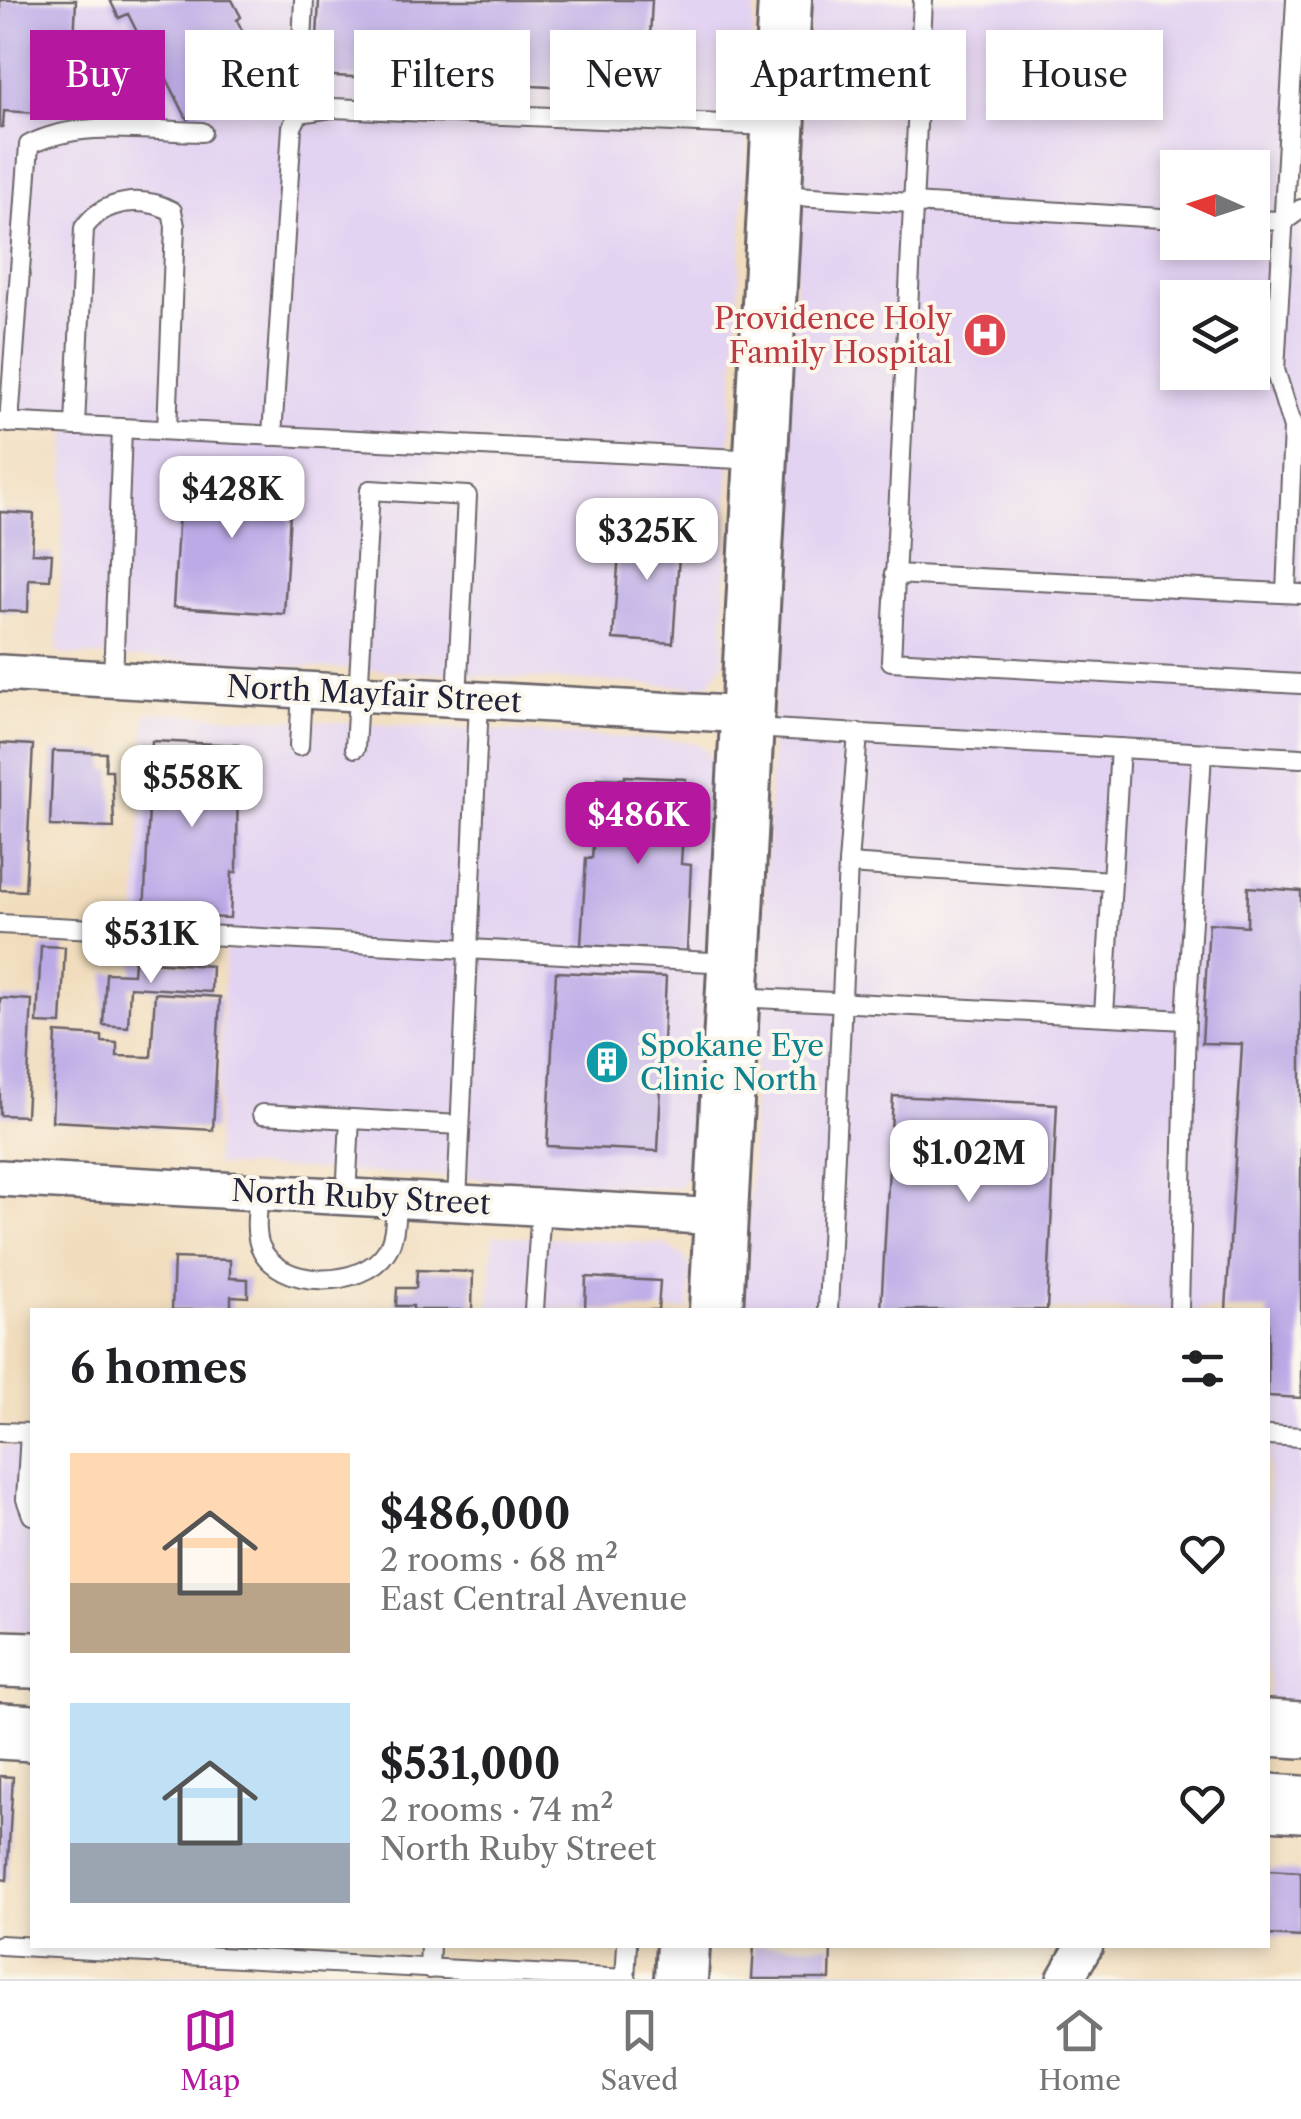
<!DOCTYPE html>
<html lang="en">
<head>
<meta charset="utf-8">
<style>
  body { margin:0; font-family:"Libre Caslon Text",serif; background:#f2f2f2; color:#202124; height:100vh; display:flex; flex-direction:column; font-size:38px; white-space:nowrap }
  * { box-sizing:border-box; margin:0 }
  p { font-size:32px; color:#757577 }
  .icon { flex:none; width:55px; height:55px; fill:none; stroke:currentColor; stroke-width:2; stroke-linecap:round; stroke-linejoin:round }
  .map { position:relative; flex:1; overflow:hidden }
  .sheet { position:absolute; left:30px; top:1308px; width:1240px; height:640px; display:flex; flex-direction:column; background:#fff; border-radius:0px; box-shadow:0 5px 15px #0003 }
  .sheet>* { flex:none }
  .hud { position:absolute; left:30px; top:30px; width:1242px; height:90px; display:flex; gap:20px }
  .needle { width:65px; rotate:273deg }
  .tools { position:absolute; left:1160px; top:150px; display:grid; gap:20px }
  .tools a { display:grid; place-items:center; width:110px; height:110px; border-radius:0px; background:#fff; box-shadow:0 5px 15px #0003; font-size:50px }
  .price { position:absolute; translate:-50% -85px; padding:0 22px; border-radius:20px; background:#fff; color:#222; font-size:32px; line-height:65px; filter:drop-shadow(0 2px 5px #0008) }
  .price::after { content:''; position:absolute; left:50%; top:60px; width:30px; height:22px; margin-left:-15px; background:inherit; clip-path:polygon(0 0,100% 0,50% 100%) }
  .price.current { background:#b5179e; color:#fff }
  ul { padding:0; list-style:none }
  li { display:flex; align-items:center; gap:30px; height:250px; padding:0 40px }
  li span { display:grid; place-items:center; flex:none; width:280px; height:200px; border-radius:0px; color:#555 }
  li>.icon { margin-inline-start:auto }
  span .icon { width:120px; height:120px; fill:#fffc; stroke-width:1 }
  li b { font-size:42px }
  h2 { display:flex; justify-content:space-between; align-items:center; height:120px; padding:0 40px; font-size:42px }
  .chip { padding:0 35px; border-radius:0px; background:#fff; box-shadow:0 5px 15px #0003; font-size:35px; line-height:90px }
  .chip.current { background:#b5179e; color:#fff }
  .menu { display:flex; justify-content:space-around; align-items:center; height:140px; border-top:2px solid #e0e0e0; background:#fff; font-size:28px; color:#757577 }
  .menu a { display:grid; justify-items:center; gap:5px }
  .menu .current { color:#b5179e }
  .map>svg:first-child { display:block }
</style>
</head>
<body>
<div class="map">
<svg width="1301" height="1979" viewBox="0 0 1301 1979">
  <rect width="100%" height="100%" fill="#fbf7ec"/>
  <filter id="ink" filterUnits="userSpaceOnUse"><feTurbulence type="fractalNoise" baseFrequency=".01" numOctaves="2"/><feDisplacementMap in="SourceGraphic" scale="20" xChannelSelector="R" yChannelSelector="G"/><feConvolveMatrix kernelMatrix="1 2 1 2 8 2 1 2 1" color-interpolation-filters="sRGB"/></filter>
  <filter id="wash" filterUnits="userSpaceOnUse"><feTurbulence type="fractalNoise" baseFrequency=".0048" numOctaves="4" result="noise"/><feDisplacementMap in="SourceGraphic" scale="40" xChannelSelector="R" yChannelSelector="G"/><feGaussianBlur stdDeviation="2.25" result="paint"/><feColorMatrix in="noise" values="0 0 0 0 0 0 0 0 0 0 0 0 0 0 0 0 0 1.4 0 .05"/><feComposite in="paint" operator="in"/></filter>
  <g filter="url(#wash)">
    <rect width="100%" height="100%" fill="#f1ddbd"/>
    <g fill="#e3d3f2" fill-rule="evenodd">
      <path d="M0,0H755L730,451L723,662L711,682L699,687L57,654L67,417L0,413Z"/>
      <path d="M810,0H1301V1706L1268,1705V1310H743ZM1178,168H1252V242H1178ZM1178,298H1252V372H1178Z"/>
      <path d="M146,712L683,741L698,744L707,751L717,770L694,1171L679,1186L668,1188L215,1165L226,932L136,927Z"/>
      <path d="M493,1235L663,1244L684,1256L691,1269L689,1310H489Z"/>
      <path d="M0,1446L32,1448V1635L0,1633Z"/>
    </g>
    <g id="blocks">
      <g fill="#bcaae7">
        <path d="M0,0H76L74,42L104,43L125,87L76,84L75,115L4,111L3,127H0Z"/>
        <path d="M110,0H232L241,17L237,20L266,79L187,119L159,63L154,66L128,14L119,18Z"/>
        <path d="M319,0H652L647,92L315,75Z"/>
        <path d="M186,465L282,470L280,498L291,496L284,614L173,607L180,495H185Z"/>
        <path d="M0,512L34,514L32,553L52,554L50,580L29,579L28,612L0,611Z"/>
        <path d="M621,522L681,527L673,643L613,639Z"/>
        <path d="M152,741L238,745L237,872H232L230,918L144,915Z"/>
        <path d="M0,743L33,745L25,891L0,890Z"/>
        <path d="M53,751L106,753L105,770H112L114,828L50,826Z"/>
        <path d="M625,776L686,779L681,864L691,865L687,951L581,945L586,858H592L598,778L625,779Z"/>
        <path d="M1248,887L1301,891V1398L1268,1396V1310H1226L1242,1044L1202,1043L1209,923L1247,926Z"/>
        <path d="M41,946L65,947L61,1024L37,1023Z"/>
        <path d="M134,961L212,966L211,992L130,987L128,1027L103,1025L106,973L133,974Z"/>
        <path d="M556,972L666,977L658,1151L547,1146Z"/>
        <path d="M155,993L220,997L213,1130L52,1121L56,1033L102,1036V1042L117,1043V1056L151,1057Z"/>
        <path d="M0,998L32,1000L26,1116L0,1115Z"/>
        <path d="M893,1096L1057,1104L1047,1310H881Z"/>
        <path d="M174,1258L230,1260V1278L248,1279V1297L231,1296V1310H172Z"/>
        <path d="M417,1270L473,1272L472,1310H413V1306H396L397,1288H416Z"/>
        <path d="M586,1277L660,1281L658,1310H585Z"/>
        <path d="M0,1776L13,1777L7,1880L0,1879Z"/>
        <path d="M1268,1870L1301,1872V1937L1268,1935Z"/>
        <path d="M754,1945H831L830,1979H752Z"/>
      </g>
    </g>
  </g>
  <g filter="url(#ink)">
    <use href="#blocks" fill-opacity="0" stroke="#6a6368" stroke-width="2.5"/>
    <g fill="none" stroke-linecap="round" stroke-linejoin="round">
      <g stroke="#6a6368" stroke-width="22">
        <g id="lane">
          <path d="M923,0L891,661L1301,684"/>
          <path d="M299,113L304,0"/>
          <path d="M779,195L1178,219"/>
          <path d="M1252,220L1284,221L1301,209"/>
          <path d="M0,422L759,460"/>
          <path d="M9,423L29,145C81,119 145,131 202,132"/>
          <path d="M75,426L84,228C103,200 142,195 172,211L175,226L167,430"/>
          <path d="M272,436L292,127L299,113L332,108L772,126"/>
          <path d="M894,574L1301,594"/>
          <path d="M1286,593L1293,428L1275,370L1296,0"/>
          <path d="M113,680L122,428"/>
          <path d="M752,728L1301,758"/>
          <path d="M299,746L302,690"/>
          <path d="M355,748L370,490L467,496L457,699"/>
          <path d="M848,864L1112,881"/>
          <path d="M0,924L729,963"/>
          <path d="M738,997L1186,1020"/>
          <path d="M1104,1015L1120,748"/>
          <path d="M262,1114L460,1125"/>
          <path d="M259,1192C258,1209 254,1230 260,1246C278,1290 362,1289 386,1252C396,1237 395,1217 396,1199"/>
          <path d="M346,1197L350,1119"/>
          <path d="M457,1202L479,701"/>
          <path d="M534,1310L541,1207"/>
          <path d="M828,1310L848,864L858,733"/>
          <path d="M1179,1310L1186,1020L1202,753"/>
          <path d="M0,1432L32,1433"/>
          <path d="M30,1433L26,1499L32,1515"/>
          <path d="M1268,1435L1301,1437"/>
          <path d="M0,1945L627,1979"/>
          <path d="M429,1969L430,1945"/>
          <path d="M625,1979L627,1945"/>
        </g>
      </g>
      <g stroke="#6a6368" stroke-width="40">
        <g id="street">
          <path d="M0,673L748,715"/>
          <path d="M0,1178L721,1217"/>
          <path d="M1065,1979L1085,1945"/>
        </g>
      </g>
      <g stroke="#6a6368" stroke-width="58">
        <g id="secondary">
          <path d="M716,1310L785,0"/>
          <path d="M681,1979L683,1945"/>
        </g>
      </g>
      <g stroke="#6a6368" stroke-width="60">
        <g id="primary">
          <path d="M0,1659L32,1660"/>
          <path d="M1268,1728L1301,1730"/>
          <path d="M0,1731L32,1733"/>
          <path d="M1268,1802L1301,1804"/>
        </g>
      </g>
      <use href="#lane" stroke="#fff" stroke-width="18"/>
      <use href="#street" stroke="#fff" stroke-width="35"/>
      <use href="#secondary" stroke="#fff" stroke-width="52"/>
      <use href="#primary" stroke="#fff" stroke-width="55"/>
    </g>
  </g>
  <defs>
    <g id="hospital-disc" transform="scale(2.25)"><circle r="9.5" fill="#e0444e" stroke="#fbf7ec"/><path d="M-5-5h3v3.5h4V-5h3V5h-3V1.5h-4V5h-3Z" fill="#fff"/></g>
    <g id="building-disc" transform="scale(2.25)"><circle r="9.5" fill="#0f9aa8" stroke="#fbf7ec"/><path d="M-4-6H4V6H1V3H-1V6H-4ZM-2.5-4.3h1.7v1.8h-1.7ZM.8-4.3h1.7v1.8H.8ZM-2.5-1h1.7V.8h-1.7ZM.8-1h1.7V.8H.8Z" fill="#fff"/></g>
  </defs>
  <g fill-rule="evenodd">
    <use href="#hospital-disc" x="985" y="335"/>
    <use href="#building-disc" x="607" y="1062"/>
  </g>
  <g text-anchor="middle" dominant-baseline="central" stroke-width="8" stroke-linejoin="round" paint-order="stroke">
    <g font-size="30" fill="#be3a42" stroke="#fbf7ec" text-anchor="end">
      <text x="952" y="318">Providence Holy<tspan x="952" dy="34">Family Hospital</tspan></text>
    </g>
    <g font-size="30" fill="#22223b" stroke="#fbf7ec">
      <text transform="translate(374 694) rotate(3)">North Mayfair Street</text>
      <text transform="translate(361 1197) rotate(3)">North Ruby Street</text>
    </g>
    <g font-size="30" fill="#0d838f" stroke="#fbf7ec" text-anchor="start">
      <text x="640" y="1045">Spokane Eye<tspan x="640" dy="34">Clinic North</tspan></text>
    </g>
  </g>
</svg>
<div class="tools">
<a><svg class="needle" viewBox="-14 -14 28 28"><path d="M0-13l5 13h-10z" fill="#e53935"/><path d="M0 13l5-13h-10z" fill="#757577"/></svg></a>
<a><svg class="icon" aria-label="layers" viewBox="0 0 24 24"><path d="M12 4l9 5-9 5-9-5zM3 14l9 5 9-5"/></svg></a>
</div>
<b class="price" style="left:232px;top:541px">$428K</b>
<b class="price" style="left:647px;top:583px">$325K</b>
<b class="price" style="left:192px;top:830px">$558K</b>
<b class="price current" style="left:638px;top:867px">$486K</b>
<b class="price" style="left:151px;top:986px">$531K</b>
<b class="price" style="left:969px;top:1205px">$1.02M</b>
<div class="hud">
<a class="chip current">Buy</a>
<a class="chip">Rent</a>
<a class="chip">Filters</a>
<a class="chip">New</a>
<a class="chip">Apartment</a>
<a class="chip">House</a>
</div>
<section class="sheet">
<h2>6 homes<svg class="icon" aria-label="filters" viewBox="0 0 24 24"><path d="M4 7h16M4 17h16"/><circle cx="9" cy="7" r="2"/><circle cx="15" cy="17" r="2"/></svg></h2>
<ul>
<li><span style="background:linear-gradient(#ffd9b3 65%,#b9a48a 0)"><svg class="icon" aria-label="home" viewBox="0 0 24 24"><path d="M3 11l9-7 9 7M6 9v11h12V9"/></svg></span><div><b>$486,000</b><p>2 rooms · 68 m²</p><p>East Central Avenue</p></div><svg class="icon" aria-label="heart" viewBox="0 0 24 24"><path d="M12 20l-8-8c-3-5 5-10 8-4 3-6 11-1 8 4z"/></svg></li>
<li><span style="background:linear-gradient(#bfe0f5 70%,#9aa5b1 0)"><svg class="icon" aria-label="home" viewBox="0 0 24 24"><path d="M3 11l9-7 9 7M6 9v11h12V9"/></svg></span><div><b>$531,000</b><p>2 rooms · 74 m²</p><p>North Ruby Street</p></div><svg class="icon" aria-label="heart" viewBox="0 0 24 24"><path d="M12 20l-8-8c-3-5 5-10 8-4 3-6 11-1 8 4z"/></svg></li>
</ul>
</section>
</div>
<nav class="menu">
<a class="current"><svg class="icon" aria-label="map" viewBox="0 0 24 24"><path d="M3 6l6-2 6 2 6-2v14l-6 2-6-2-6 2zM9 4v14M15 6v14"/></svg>Map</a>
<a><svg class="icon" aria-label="saved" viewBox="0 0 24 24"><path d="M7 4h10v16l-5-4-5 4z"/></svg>Saved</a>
<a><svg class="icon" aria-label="home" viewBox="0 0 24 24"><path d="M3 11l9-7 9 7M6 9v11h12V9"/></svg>Home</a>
</nav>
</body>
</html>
